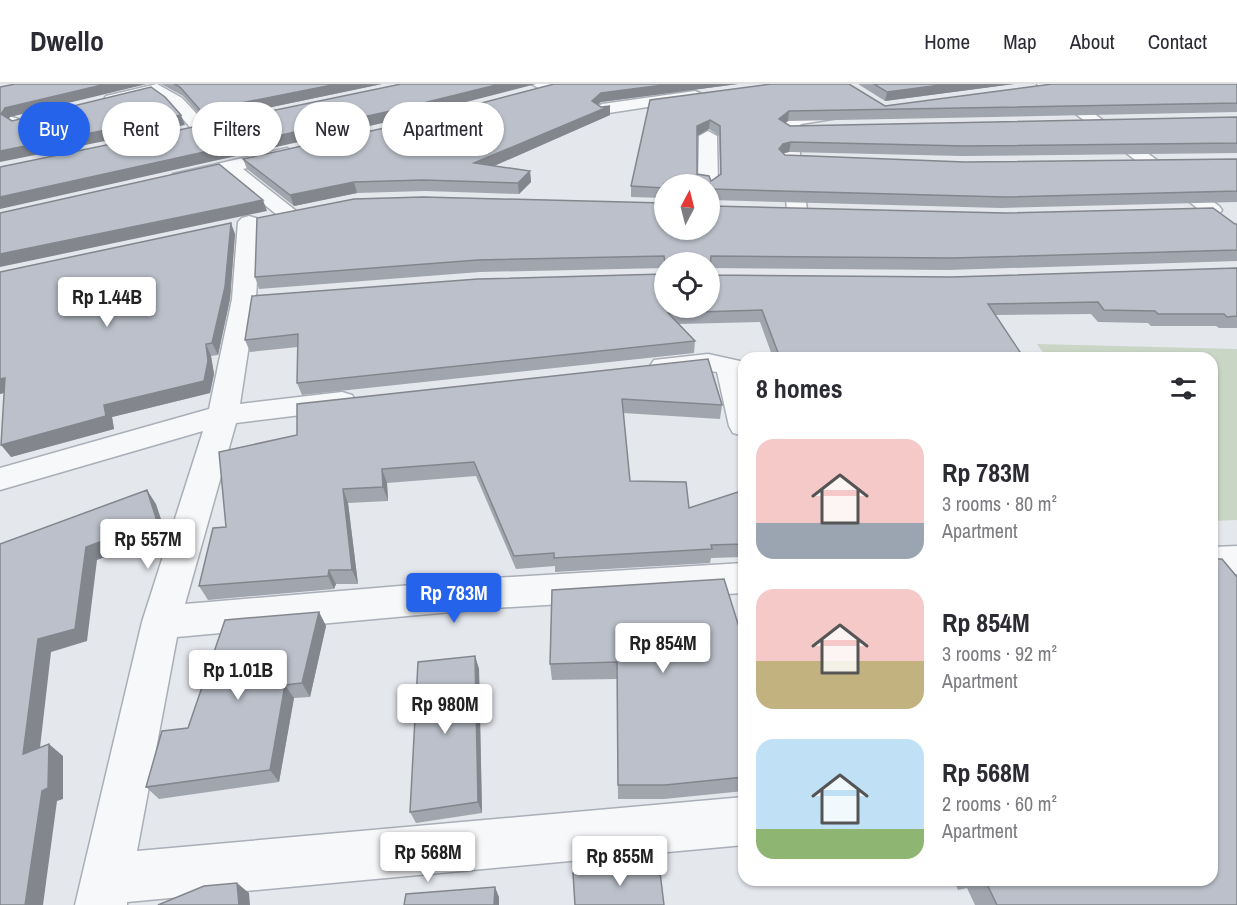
<!DOCTYPE html>
<html lang="en">
<head>
<meta charset="utf-8">
<style>
  body { margin:0; font-family:"Archivo Narrow",sans-serif; background:#f2f2f3; color:#2b2b33; height:100vh; display:flex; flex-direction:column; font-size:22px; white-space:nowrap }
  * { box-sizing:border-box; margin:0 }
  p { font-size:20px; color:#7c7c81 }
  .icon { flex:none; width:33px; height:33px; fill:none; stroke:currentColor; stroke-width:2; stroke-linecap:round; stroke-linejoin:round }
  .map { position:relative; flex:1; overflow:hidden }
  .details { position:absolute; left:738px; top:268px; width:480px; height:534px; display:flex; flex-direction:column; background:#fff; border-radius:18px; box-shadow:0 2px 4px #0004 }
  .details>* { flex:none }
  .top-card { position:absolute; left:18px; top:18px; width:570px; height:54px; display:flex; gap:12px }
  .needle { width:39px; rotate:7deg }
  .tools { position:absolute; left:654px; top:90px; display:grid; gap:12px }
  .tools a { display:grid; place-items:center; width:66px; height:66px; border-radius:50%; background:#fff; box-shadow:0 2px 4px #0004; font-size:30px }
  .price { position:absolute; translate:-50% -51px; padding:0 14px; border-radius:6px; background:#fff; color:#222; font-size:20px; line-height:39px; filter:drop-shadow(0 2px 3px #0008) }
  .price::after { content:''; position:absolute; left:50%; top:36px; width:18px; height:14px; margin-left:-9px; background:inherit; clip-path:polygon(0 0,100% 0,50% 100%) }
  .price.on { background:#2563eb; color:#fff }
  ul { padding:0; list-style:none }
  li { display:flex; align-items:center; gap:18px; height:150px; padding:0 18px }
  li span { display:grid; place-items:center; flex:none; width:168px; height:120px; border-radius:18px; color:#555 }
  li>.icon { margin-inline-start:auto }
  span .icon { width:72px; height:72px; fill:#fffc; stroke-width:1 }
  li b { font-size:26px }
  h2 { display:flex; justify-content:space-between; align-items:center; height:72px; padding:0 18px; font-size:26px }
  .chip { padding:0 21px; border-radius:27px; background:#fff; box-shadow:0 2px 4px #0004; font-size:21px; line-height:54px }
  .chip.on { background:#2563eb; color:#fff }
  header { display:flex; align-items:center; gap:36px; box-sizing:border-box; height:84px; padding:0 30px; background:#fff; border-bottom:2px solid #e1e1e2 }
  header strong { font-size:28px }
  nav { display:flex; gap:33px; margin-inline-start:auto; font-size:21px }
  .map>svg:first-child { display:block }
</style>
</head>
<body>
<header>
<strong>Dwello</strong>
<nav><a>Home</a><a>Map</a><a>About</a><a>Contact</a></nav>
</header>
<div class="map">
<svg width="1237" height="821" viewBox="0 0 1237 821">
  <rect width="100%" height="100%" fill="#e4e7ec"/>
  <path fill="#c9d6c5" d="M1037,260L1237,265V436L1212,437V274H1047Z"/>
  <g fill="none" stroke-linecap="round" stroke-linejoin="round">
    <g stroke="#a9aeb7" stroke-width="3">
      <g id="minor">
        <path d="M157,0L182,14L207,41L209,45L207,49H195L170,20L155,10L112,20L104,15L106,12Z"/>
        <path d="M531,0H551L556,4L548,9Z"/>
        <path d="M1037,0H1054L1219,122L1222,126L1219,130H1205Z"/>
        <path d="M695,7L700,9L703,12L700,15L602,30L594,25L602,20Z"/>
        <path d="M838,25L846,30L844,33L801,40L797,45L807,126L804,130H790L787,126L780,44L790,32Z"/>
        <path d="M0,29L51,46L76,73L67,78L61,77L39,54L0,40Z"/>
        <path d="M708,47L717,52L718,100L710,105V100H698L699,52Z"/>
        <path d="M287,64L296,69L293,73L243,85L295,126L298,130L295,134H281L225,89L180,100L170,94L173,90Z"/>
        <path d="M249,132L256,134L260,138L256,215L240,320L342,308L352,311L356,317L352,323L342,326L236,339L185,520L495,494L744,479V509L495,524L177,553L137,767L744,713V761L127,818V821H75L142,538L203,347L0,406V384L209,325L232,215L238,138L242,134Z"/>
        <path d="M708,270L740,277L744,283V352L733,349L729,342L717,288C697,284 675,293 654,288L650,282L654,276Z"/>
        <path d="M1237,462V490L1212,491V463Z"/>
      </g>
    </g>
    <use href="#minor" fill="#f7f8fa" fill-rule="evenodd"/>
  </g>
  <g fill="#a1a5ae" fill-rule="evenodd">
    <path d="M161,0H382L205,37L183,12Z"/>
    <path d="M554,0H738L601,18L598,21L601,23L610,22V31L493,82L530,87L531,98L519,110L425,107L357,109L294,122L247,85L243,75L398,41Z"/>
    <path d="M858,0H1014L885,17Z"/>
    <path d="M1237,0V28L788,37L785,39L790,42L1237,33V69L962,72L789,68L783,69L785,71L965,78L1237,75V118L1001,124L710,116L711,122L1237,140V177L948,186L710,184V178H664V190V184L480,188L259,205L255,193L710,146L664,100V114L631,113V102L650,16L885,22ZM709,45L719,52L720,90L711,97L697,90V52Z"/>
    <path d="M235,150L230,215L218,271L211,272L214,290L210,309L112,333L114,345L11,373L4,309L0,310V188Z"/>
    <path d="M1237,184V244H1219L1216,242H1151L1148,239L1098,238L1091,230L995,231L1024,274H773L760,238L679,240L695,257L694,269L302,311L297,299L298,263L250,268L245,256L711,191L952,193Z"/>
    <path d="M708,275L722,321L720,335L623,329L630,397L689,424L744,406V473L711,474L710,479L555,488V482L516,485L476,392L387,399L388,417L348,419L358,500H336L334,505L208,516L199,502L226,443L219,368Z"/>
    <path d="M1212,475L1237,821H975L967,804L958,806L954,796H1212Z"/>
    <path d="M319,528L326,542L310,613L294,614L279,698L159,715L146,703L188,644Z"/>
    <path d="M744,559V707L664,715H618L617,595L552,596L550,580Z"/>
    <path d="M475,572L479,585L482,729L416,739L410,728Z"/>
  </g>
  <g fill="#83868d">
    <path d="M106,0H147L10,33L7,40L1,30L5,24Z"/>
    <path d="M337,0H382L205,37L201,27Z"/>
    <path d="M500,0H536L396,36L0,125V113Z"/>
    <path d="M671,0H738L601,18L592,26V17L601,9Z"/>
    <path d="M948,0H1014L885,17L887,8Z"/>
    <path d="M610,22V31L476,90L474,79Z"/>
    <path d="M789,27L788,37L778,45L779,35Z"/>
    <path d="M181,31L185,41L0,78V67Z"/>
    <path d="M710,36L709,45L697,52V42Z"/>
    <path d="M791,58L789,68L781,70L779,65L783,60Z"/>
    <path d="M530,87L531,98L519,110L518,99Z"/>
    <path d="M354,98L357,109L294,122L290,111Z"/>
    <path d="M263,116L267,127L0,183V170Z"/>
    <path d="M231,139L235,150L230,215L218,271L212,259Z"/>
    <path d="M206,260L211,272L214,290L210,309L112,333L114,345L11,373L1,361L104,321Z"/>
    <path d="M5,294L14,306L0,310V295Z"/>
    <path d="M382,385L387,399L388,417L383,403Z"/>
    <path d="M343,405L348,419L358,500L352,486Z"/>
    <path d="M147,406L156,420L166,450L97,476L87,557L51,568L38,681L23,670L38,555L86,463Z"/>
    <path d="M329,486L336,500L334,505L328,492Z"/>
    <path d="M319,528L326,542L310,613L302,599Z"/>
    <path d="M475,572L479,585L482,729L478,718Z"/>
    <path d="M285,601L294,614L279,698L270,686Z"/>
    <path d="M49,660L63,672V715L57,717L43,821H25Z"/>
    <path d="M237,799L249,809L250,821H239Z"/>
    <path d="M495,803L499,813V821H494Z"/>
  </g>
  <g fill="#bbc0ca" stroke="#83868d" stroke-width="1.5" fill-rule="evenodd">
    <path d="M15,0H106L5,24L1,30L12,37L151,3L165,13L181,31L0,67V3Z"/>
    <path d="M174,0H337L201,27L180,3Z"/>
    <path d="M401,0H500L395,26L0,113V83Z"/>
    <path d="M554,0H671L601,9L592,17L601,23L610,22L474,79L530,87L518,99L423,96L354,98L290,111L243,75L398,41Z"/>
    <path d="M771,0H849L885,22L1052,0H1237V19L789,27L779,35L790,42L1237,33V59L965,62L791,58L783,60L779,65L785,71L965,78L1237,75V107L1005,113L711,105L710,107V100H664V104L631,102L650,16ZM710,36L720,42L721,90L711,97L709,92L697,90V42Z"/>
    <path d="M874,0H948L887,8Z"/>
    <path d="M219,80L263,116L0,170V129Z"/>
    <path d="M423,113L664,119V146H710V113L711,122L1005,129L1213,124L1235,140H1237V166L952,174L711,172L710,184V178H665L664,172L478,176L255,193L257,134L354,115Z"/>
    <path d="M231,139L225,203L212,259L206,260L208,277L204,297L104,321L106,332L1,361L5,294L0,295V188Z"/>
    <path d="M1237,184V232L1227,233L1224,230H1158L1155,227L1104,226L1098,218L988,220L1024,274H780L762,226L668,229L695,257L297,299L298,250L245,256L252,212L478,195L664,190V224H710V189L711,191L952,193Z"/>
    <path d="M708,275L722,321L622,315L630,397L686,398L689,424L744,406V460L711,461L712,465L554,474V469L514,472L474,378L382,385L383,403L343,405L352,486H329L328,492L199,502L213,444L226,443L219,368L297,351V320Z"/>
    <path d="M147,406L157,437L86,463L75,545L38,555L23,670L49,660L48,704L42,707L25,821H0V460Z"/>
    <path d="M1212,475H1222L1237,493V821H997L985,796H1212V621H1214L1212,615Z"/>
    <path d="M724,495L744,559V693L665,701H618L617,578L550,580L552,506Z"/>
    <path d="M319,528L302,599L285,601L270,686L146,703L162,647L188,644L225,536Z"/>
    <path d="M475,572L478,718L410,728L418,578Z"/>
    <path d="M659,780L664,821H575L573,789Z"/>
    <path d="M237,799L239,821H158L204,802Z"/>
    <path d="M495,803L494,821H404L406,810Z"/>
  </g>
</svg>
<div class="tools">
<a><svg class="needle" viewBox="-14 -14 28 28"><path d="M0-13l5 13h-10z" fill="#e53935"/><path d="M0 13l5-13h-10z" fill="#7c7c81"/></svg></a>
<a><svg class="icon" aria-label="locate" viewBox="0 0 24 24"><circle cx="12" cy="12" r="6"/><path d="M12 2v4M12 18v4M2 12h4M18 12h4"/></svg></a>
</div>
<b class="price" style="left:107px;top:244px">Rp 1.44B</b>
<b class="price" style="left:148px;top:486px">Rp 557M</b>
<b class="price on" style="left:454px;top:540px">Rp 783M</b>
<b class="price" style="left:663px;top:590px">Rp 854M</b>
<b class="price" style="left:238px;top:617px">Rp 1.01B</b>
<b class="price" style="left:445px;top:651px">Rp 980M</b>
<b class="price" style="left:428px;top:799px">Rp 568M</b>
<b class="price" style="left:620px;top:803px">Rp 855M</b>
<div class="top-card">
<a class="chip on">Buy</a>
<a class="chip">Rent</a>
<a class="chip">Filters</a>
<a class="chip">New</a>
<a class="chip">Apartment</a>
</div>
<section class="details">
<h2>8 homes<svg class="icon" aria-label="filters" viewBox="0 0 24 24"><path d="M4 7h16M4 17h16"/><circle cx="9" cy="7" r="2"/><circle cx="15" cy="17" r="2"/></svg></h2>
<ul>
<li><span style="background:linear-gradient(#f6c9c9 70%,#9aa5b1 0)"><svg class="icon" aria-label="home" viewBox="0 0 24 24"><path d="M3 11l9-7 9 7M6 9v11h12V9"/></svg></span><div><b>Rp 783M</b><p>3 rooms · 80 m²</p><p>Apartment</p></div></li>
<li><span style="background:linear-gradient(#f6c9c9 60%,#c2b280 0)"><svg class="icon" aria-label="home" viewBox="0 0 24 24"><path d="M3 11l9-7 9 7M6 9v11h12V9"/></svg></span><div><b>Rp 854M</b><p>3 rooms · 92 m²</p><p>Apartment</p></div></li>
<li><span style="background:linear-gradient(#bfe0f5 75%,#8fb573 0)"><svg class="icon" aria-label="home" viewBox="0 0 24 24"><path d="M3 11l9-7 9 7M6 9v11h12V9"/></svg></span><div><b>Rp 568M</b><p>2 rooms · 60 m²</p><p>Apartment</p></div></li>
</ul>
</section>
</div>
</body>
</html>
